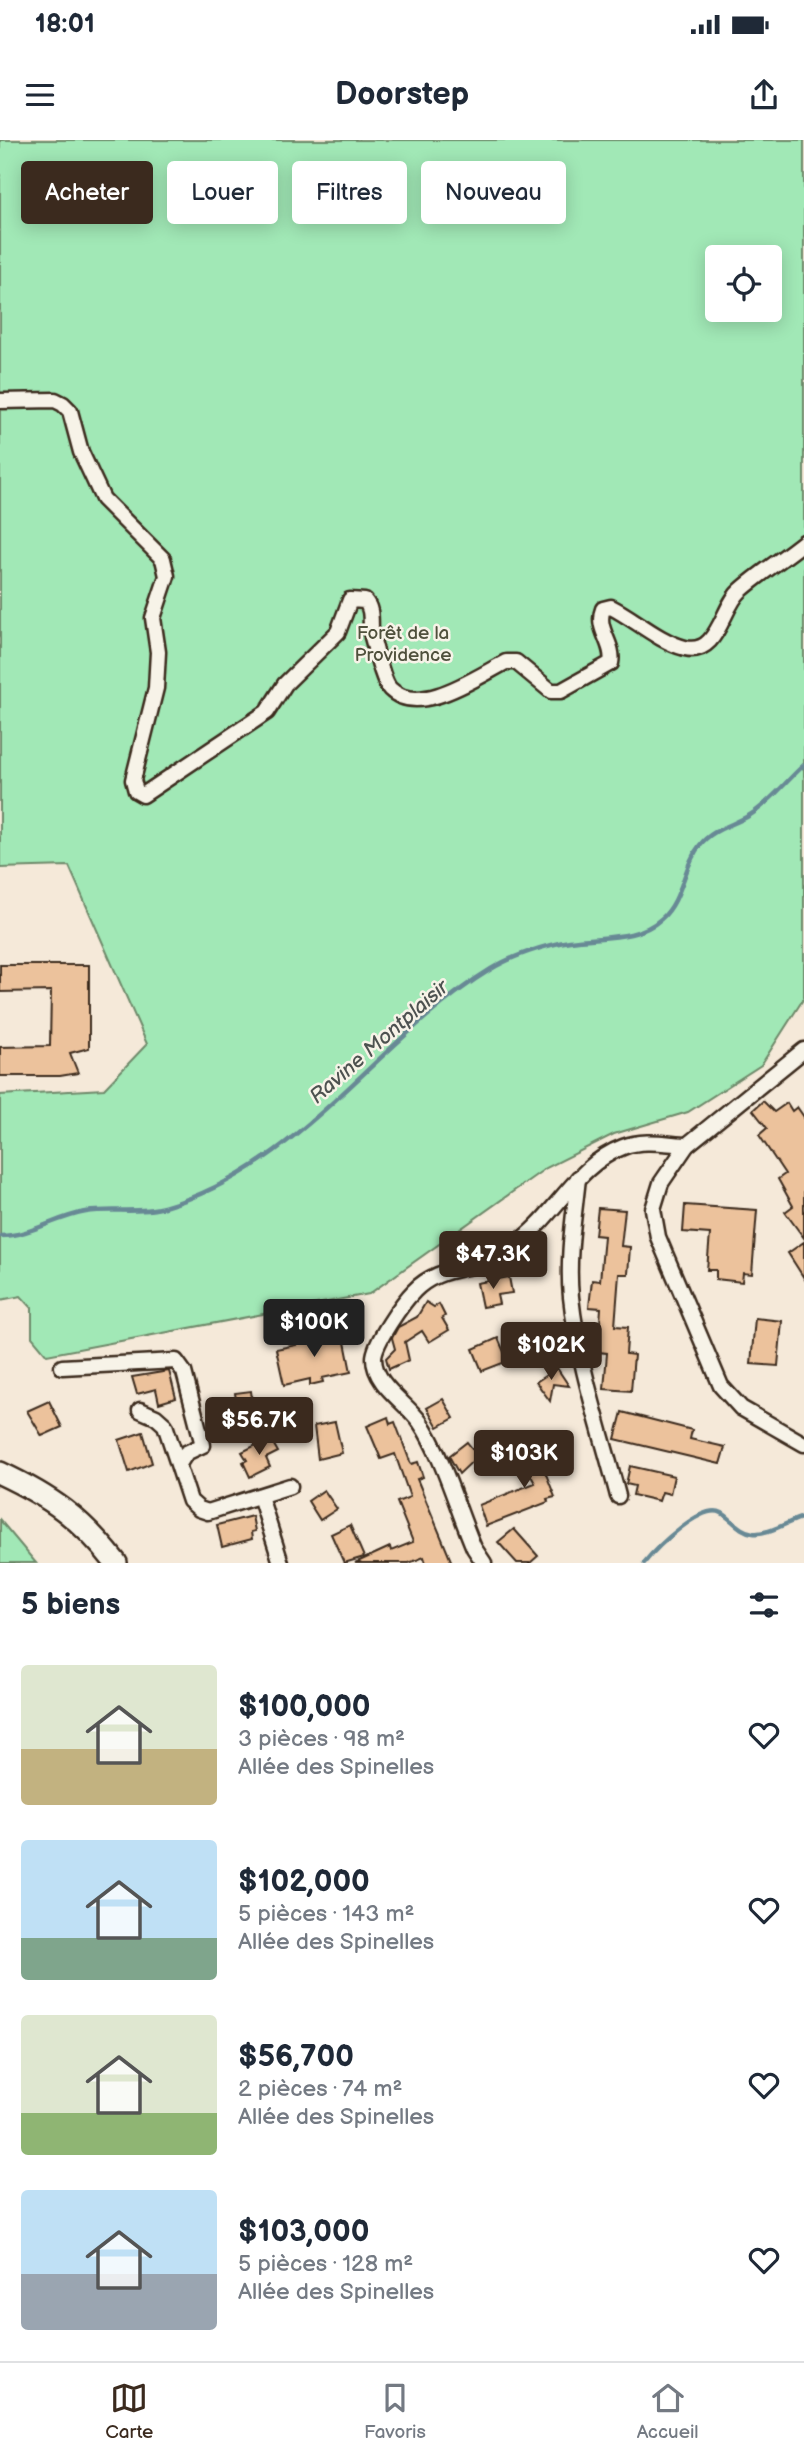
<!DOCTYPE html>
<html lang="fr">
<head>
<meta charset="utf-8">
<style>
  body { margin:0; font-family:"Balsamiq Sans",sans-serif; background:#f6f6f7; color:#1f2937; height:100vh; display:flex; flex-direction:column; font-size:26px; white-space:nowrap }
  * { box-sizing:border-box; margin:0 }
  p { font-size:23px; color:#747a83 }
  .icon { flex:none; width:38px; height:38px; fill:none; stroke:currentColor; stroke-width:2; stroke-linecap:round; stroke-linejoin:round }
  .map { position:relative; height:1423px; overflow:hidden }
  .details { display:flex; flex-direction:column; background:#fff; flex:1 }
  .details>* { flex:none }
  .hud { position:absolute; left:21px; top:21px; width:763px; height:63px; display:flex; gap:14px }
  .tools { position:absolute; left:705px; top:105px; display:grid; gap:14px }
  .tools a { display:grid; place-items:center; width:77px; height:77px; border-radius:7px; background:#fff; box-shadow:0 4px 18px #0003; font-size:35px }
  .price { position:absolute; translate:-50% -60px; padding:0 16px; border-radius:7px; background:#3b2a1e; color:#fff; font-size:23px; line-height:46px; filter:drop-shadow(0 2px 4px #0008) }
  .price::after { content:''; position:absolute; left:50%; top:42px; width:21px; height:16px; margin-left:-10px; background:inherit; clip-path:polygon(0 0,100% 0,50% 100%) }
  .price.active { background:#222; color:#fff }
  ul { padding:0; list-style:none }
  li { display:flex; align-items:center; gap:21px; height:175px; padding:0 21px }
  li span { display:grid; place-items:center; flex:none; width:196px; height:140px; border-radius:7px; color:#555 }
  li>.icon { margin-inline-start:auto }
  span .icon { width:84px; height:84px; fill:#fffc; stroke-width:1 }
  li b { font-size:30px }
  h2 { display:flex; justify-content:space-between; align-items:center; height:84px; padding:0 21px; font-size:30px }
  .tag { padding:0 24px; border-radius:7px; background:#fff; box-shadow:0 4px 18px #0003; font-size:24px; line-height:63px }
  .tag.active { background:#3b2a1e; color:#fff }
  .status { display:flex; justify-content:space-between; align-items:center; height:49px; padding:0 35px; background:#fff; direction:ltr }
  .status svg { height:19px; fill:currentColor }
  header { display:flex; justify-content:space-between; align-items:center; height:91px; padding:0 21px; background:#fff; font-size:32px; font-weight:700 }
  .tabs { display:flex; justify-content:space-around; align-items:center; height:98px; border-top:2px solid #e0e1e3; background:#fff; font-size:19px; color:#747a83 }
  .tabs a { display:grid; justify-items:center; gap:4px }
  .tabs .active { color:#3b2a1e }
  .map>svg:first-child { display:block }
</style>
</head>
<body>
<div class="status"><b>18:01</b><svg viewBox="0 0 49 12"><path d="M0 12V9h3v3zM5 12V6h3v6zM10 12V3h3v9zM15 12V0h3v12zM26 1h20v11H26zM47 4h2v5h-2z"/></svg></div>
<header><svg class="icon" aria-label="menu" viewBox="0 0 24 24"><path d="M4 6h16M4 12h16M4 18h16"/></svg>Doorstep<svg class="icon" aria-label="share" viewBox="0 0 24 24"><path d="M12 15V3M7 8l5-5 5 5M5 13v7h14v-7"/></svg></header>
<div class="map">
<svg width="804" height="1423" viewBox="0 0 804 1423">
  <rect width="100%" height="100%" fill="#f5e9d9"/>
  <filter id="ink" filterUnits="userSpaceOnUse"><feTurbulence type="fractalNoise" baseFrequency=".0143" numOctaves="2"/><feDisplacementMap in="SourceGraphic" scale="14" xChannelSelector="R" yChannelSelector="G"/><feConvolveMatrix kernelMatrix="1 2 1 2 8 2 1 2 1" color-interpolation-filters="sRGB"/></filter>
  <g filter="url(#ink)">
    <g fill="#a1e8b6" stroke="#6e896a" stroke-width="2" fill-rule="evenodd">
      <path d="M0,0H804V858L761,925L688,972L614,994L546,1028L369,1154L47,1215L32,1197V1168L21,1156L0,1160V955L104,949L147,904L69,726L0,728ZM718,117H770V170H718Z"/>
      <path d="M0,1380L36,1423H0Z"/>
    </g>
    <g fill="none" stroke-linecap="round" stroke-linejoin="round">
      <g stroke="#678995" stroke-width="4.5">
        <path d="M0,1096C31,1096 55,1077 86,1072C112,1068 139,1074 164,1067C301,1028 375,900 491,829C512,816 545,805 570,801C600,796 637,801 661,779C683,760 683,726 700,705C712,689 734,685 750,675C771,662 786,641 804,625"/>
        <path d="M644,1423C656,1408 702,1362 722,1373C733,1380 739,1391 753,1393C769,1395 788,1381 804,1377"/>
      </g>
    </g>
    <g fill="#ecc29c" stroke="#3b2a1e" stroke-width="2">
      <path d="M0,825H89V908L70,913L78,933L60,936H0V907L50,906L51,851L0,852Z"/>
      <path d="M763,961L774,972L787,963L792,971L797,967L804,977V1098L785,1072L793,1066L778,1039L785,1034L759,995L767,988L753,970Z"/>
      <path d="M685,1065L757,1070L752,1134L743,1133L742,1142L716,1139V1130H707L710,1094L683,1092Z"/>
      <path d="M598,1068L625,1070L621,1106L630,1107L628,1134H619L615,1186L628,1187L626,1214L634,1215L631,1251L604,1249L607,1213L598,1212L601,1168L589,1167L592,1140L600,1141L604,1096L595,1095Z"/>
      <path d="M804,1102V1138L788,1113Z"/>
      <path d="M509,1137L512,1153L497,1155L499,1164L482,1167L477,1143Z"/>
      <path d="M426,1162L434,1167L439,1164L445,1176L442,1178L449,1190L429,1202L422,1191L405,1202L409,1220L389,1229L386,1218L395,1209L392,1198L398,1187L417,1177Z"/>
      <path d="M755,1178L782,1181L778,1226L751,1224Z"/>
      <path d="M343,1192L351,1232L322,1238L323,1242L310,1245V1239L284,1245L276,1209L296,1205L295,1201Z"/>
      <path d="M498,1198L508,1221L482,1231L473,1209Z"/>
      <path d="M557,1228L569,1246L553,1244L550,1261L536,1242Z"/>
      <path d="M169,1231L176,1258L159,1263L156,1249L137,1254L132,1237Z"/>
      <path d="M251,1251L255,1283L240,1286L235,1253Z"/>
      <path d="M443,1259L454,1278L438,1287L427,1268Z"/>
      <path d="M49,1261L62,1287L42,1296L27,1271Z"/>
      <path d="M622,1272L692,1290L690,1299L725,1307L720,1324L615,1299Z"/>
      <path d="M388,1277L390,1284L395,1282L411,1324L418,1322L423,1337L417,1339L452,1423H426L424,1417L409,1423H355L390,1407L391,1411L413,1402L397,1362L410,1357L395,1314L381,1319L367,1286Z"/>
      <path d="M335,1282L342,1313L318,1319L314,1286Z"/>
      <path d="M143,1292L152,1323L129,1332L119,1300Z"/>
      <path d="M270,1298L278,1312L266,1318L270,1327L250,1337L243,1322L247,1320L242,1312Z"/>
      <path d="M467,1302L478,1316L459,1334L449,1316Z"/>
      <path d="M549,1304L558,1321L544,1329L555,1357L547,1359L548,1362L486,1386L479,1365L535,1343L522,1320Z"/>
      <path d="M630,1326L674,1336L670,1354L662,1352L659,1361L633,1355L635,1346L626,1344Z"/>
      <path d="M324,1350L337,1369L320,1380L308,1361Z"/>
      <path d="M252,1376L255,1391L251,1392L252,1399L222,1407L217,1385Z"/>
      <path d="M350,1385L364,1417L344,1423L331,1394Z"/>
      <path d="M514,1389L538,1416L530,1423H517L498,1402Z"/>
    </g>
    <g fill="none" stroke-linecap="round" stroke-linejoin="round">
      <g stroke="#3b2a1e" stroke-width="19">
        <g id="street">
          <path d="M0,261L55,260L63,264L70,271L81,312L103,359L163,419L167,436L153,478L158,512L156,548L133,640L136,651L143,655L267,572L285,544L338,492L350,460L365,461C374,471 369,484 372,497C375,507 383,542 390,549C419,578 478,536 506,522H516L551,551H561L611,523C615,504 595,489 603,469L611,467C635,479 658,501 685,508C718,516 722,467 740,451C760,433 783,419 804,402"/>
          <path d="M804,910L687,1005L661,1043L653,1069L658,1097L721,1246L741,1268L804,1304"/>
          <path d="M578,1038C574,1077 567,1118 571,1157C578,1224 601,1291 618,1356"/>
          <path d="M62,1227L176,1221L184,1232L203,1305L186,1313L179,1324"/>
          <path d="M140,1270L156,1277L165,1285L190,1361L199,1369L208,1372L290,1346"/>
          <path d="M260,1356L281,1423"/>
          <path d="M484,1423L474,1408C458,1371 442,1314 420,1282C406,1262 374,1245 374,1218C374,1203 403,1162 414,1151C430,1134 450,1131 471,1126C485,1122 501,1113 514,1105C555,1078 575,1025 623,1007C643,999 666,1004 687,1005"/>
        </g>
      </g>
      <g stroke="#3b2a1e" stroke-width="26">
        <path id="secondary" d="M0,1333C51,1357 81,1378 116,1423"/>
      </g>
      <use href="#street" stroke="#f7f3e8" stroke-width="14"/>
      <use href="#secondary" stroke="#f7f3e8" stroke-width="21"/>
    </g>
  </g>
  <g text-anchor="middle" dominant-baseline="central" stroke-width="5" stroke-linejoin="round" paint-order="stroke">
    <g font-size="19" fill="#4f503c" stroke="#f7f3e8">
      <text x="403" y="493">Forêt de la<tspan x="403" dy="22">Providence</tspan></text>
    </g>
    <g font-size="21" font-style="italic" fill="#4d5250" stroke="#f7f3e8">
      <text transform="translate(379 902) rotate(-41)">Ravine Montplaisir</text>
    </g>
  </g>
</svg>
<div class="tools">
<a><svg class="icon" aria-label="locate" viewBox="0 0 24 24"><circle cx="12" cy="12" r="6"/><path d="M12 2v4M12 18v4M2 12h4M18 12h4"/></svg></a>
</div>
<b class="price" style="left:493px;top:1151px">$47.3K</b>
<b class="price active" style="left:314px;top:1219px">$100K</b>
<b class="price" style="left:551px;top:1242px">$102K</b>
<b class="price" style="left:259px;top:1317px">$56.7K</b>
<b class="price" style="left:524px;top:1350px">$103K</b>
<div class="hud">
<a class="tag active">Acheter</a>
<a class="tag">Louer</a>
<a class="tag">Filtres</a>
<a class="tag">Nouveau</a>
</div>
</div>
<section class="details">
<h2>5 biens<svg class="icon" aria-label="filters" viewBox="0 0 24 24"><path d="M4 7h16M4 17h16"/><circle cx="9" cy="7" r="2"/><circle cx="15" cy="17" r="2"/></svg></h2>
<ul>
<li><span style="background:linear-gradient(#dfe7d0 60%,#c2b280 0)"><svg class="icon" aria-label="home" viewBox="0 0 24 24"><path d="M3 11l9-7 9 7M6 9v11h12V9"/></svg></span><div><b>$100,000</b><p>3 pièces · 98 m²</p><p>Allée des Spinelles</p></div><svg class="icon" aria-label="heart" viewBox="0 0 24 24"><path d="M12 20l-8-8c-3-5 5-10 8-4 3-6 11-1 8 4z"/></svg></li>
<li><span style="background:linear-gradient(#bfe0f5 70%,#7fa58c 0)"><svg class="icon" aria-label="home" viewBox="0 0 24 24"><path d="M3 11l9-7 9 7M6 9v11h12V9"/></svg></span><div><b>$102,000</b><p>5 pièces · 143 m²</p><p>Allée des Spinelles</p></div><svg class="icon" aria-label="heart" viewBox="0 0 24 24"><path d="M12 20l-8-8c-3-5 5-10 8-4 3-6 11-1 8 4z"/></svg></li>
<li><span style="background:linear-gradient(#dfe7d0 70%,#8fb573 0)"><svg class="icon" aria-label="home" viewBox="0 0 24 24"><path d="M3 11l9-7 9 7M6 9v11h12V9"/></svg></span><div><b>$56,700</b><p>2 pièces · 74 m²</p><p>Allée des Spinelles</p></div><svg class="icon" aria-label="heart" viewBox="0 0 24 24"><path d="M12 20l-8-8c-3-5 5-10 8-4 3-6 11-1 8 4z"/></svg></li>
<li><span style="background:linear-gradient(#bfe0f5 60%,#9aa5b1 0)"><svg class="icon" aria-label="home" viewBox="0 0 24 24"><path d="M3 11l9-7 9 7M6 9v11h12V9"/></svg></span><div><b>$103,000</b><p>5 pièces · 128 m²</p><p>Allée des Spinelles</p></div><svg class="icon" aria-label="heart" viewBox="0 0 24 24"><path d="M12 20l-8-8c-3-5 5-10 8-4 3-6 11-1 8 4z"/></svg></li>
</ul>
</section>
<nav class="tabs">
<a class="active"><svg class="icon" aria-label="map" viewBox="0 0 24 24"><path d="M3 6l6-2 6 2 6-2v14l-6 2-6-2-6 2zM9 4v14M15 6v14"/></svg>Carte</a>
<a><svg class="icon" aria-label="saved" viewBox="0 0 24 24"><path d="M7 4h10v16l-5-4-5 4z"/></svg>Favoris</a>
<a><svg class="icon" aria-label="home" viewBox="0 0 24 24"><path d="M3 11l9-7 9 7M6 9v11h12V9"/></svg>Accueil</a>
</nav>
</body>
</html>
